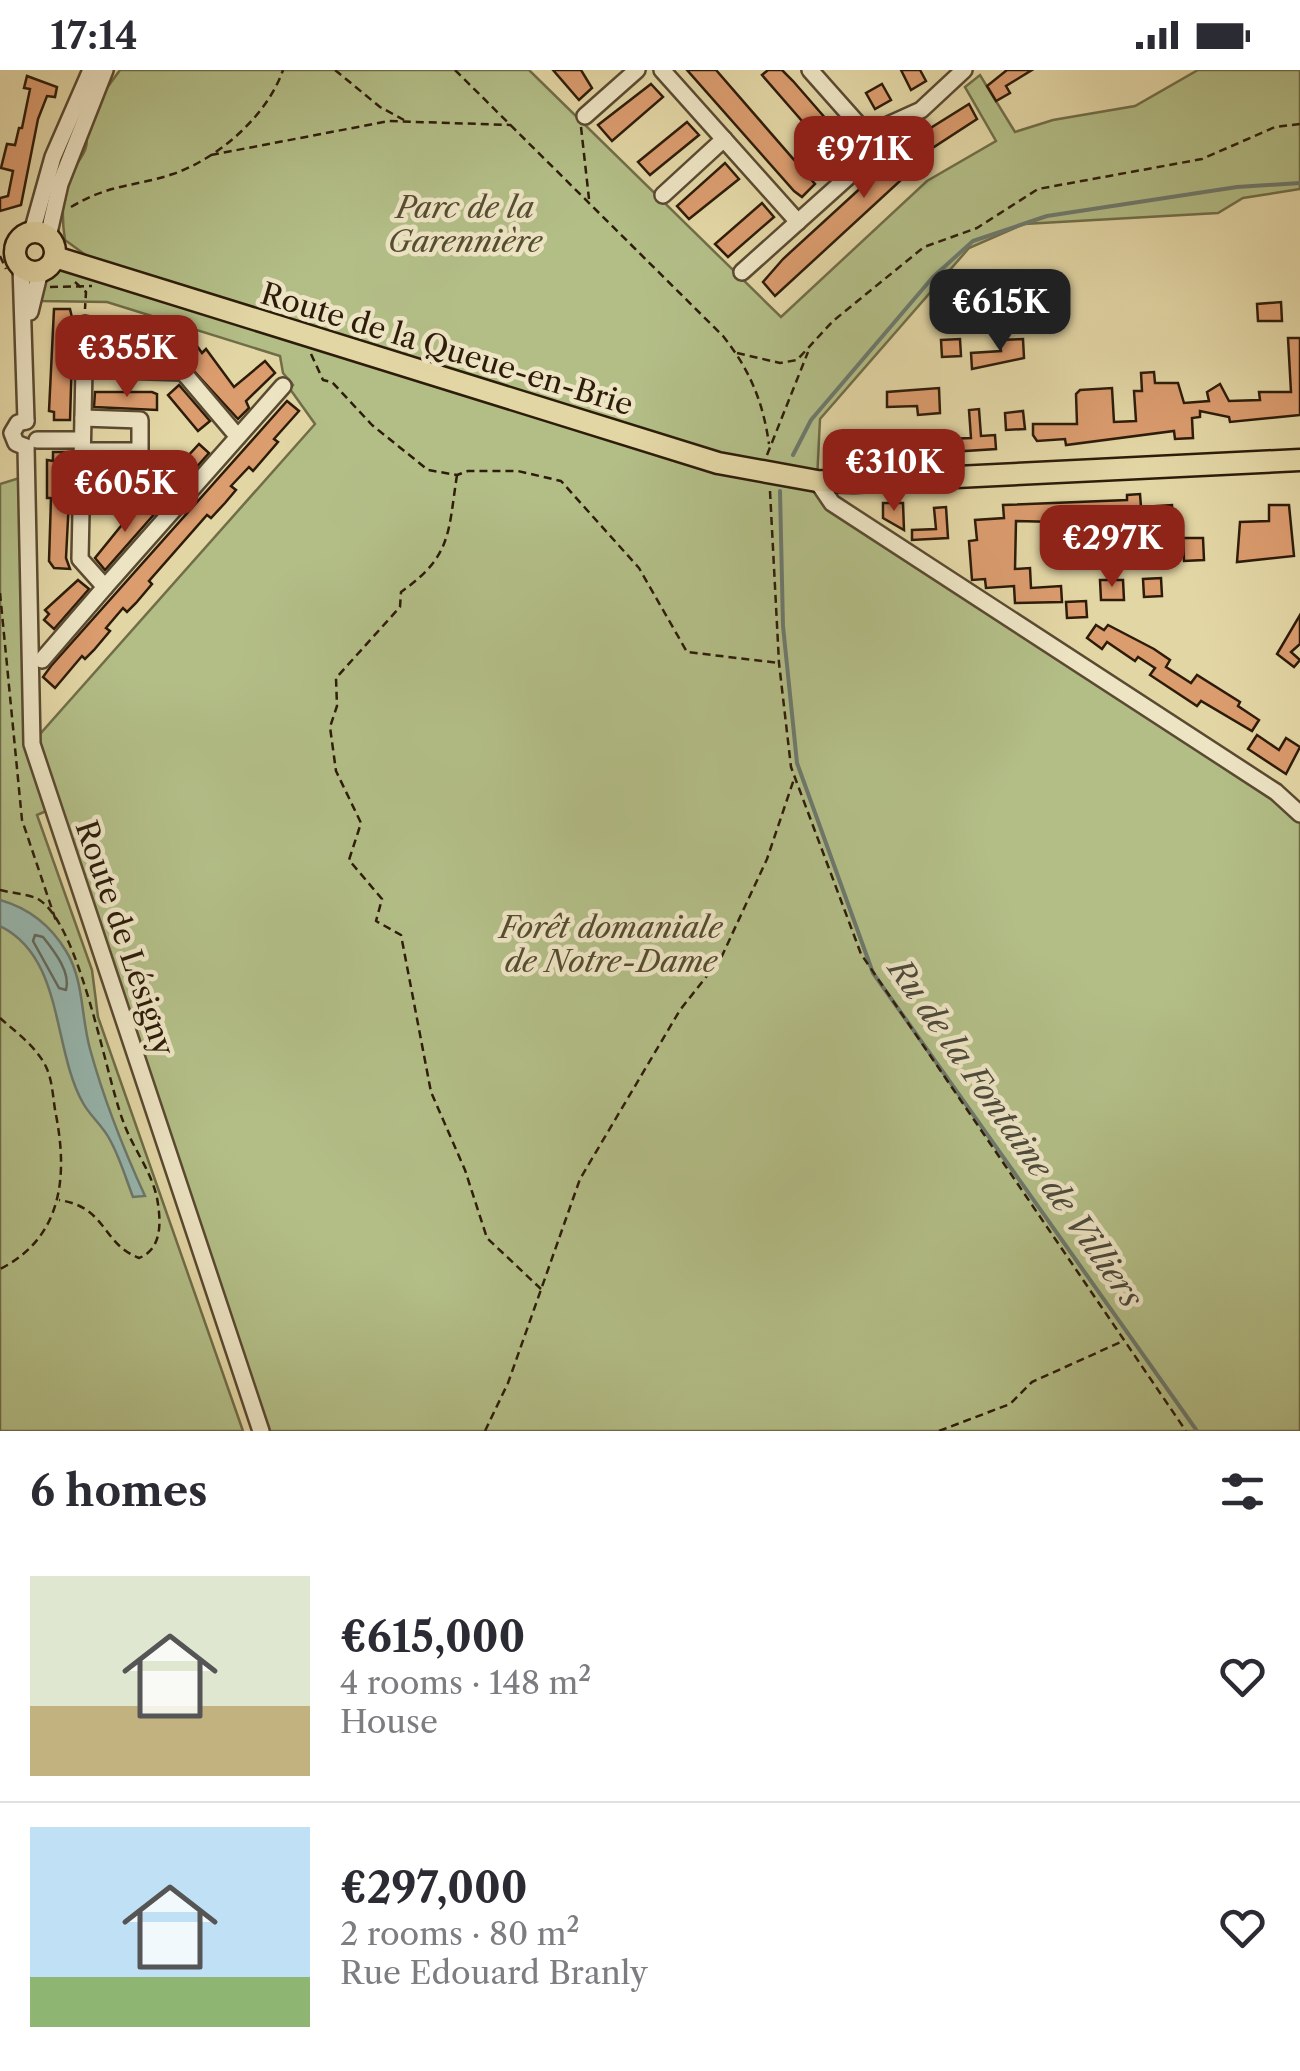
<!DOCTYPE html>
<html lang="en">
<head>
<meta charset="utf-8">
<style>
  body { margin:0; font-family:"Libre Caslon Text",serif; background:#f7f7f7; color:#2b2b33; height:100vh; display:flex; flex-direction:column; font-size:38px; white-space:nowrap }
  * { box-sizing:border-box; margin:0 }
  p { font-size:32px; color:#7c7c81 }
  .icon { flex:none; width:55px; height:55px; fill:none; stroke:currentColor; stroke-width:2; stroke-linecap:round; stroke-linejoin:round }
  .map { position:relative; height:1361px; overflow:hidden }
  .sheet { display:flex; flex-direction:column; background:#fff; flex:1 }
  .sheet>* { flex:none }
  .price { position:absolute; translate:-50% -85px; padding:0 22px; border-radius:20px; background:#8f2418; color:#fff; font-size:32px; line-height:65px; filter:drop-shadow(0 2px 5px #0008) }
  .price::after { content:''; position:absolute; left:50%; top:60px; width:30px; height:22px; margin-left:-15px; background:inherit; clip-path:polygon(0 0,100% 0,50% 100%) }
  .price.current { background:#222; color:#fff }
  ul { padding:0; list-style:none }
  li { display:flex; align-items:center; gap:30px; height:250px; padding:0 30px }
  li+li { border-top:2px solid #e1e1e2 }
  li span { display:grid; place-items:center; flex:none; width:280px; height:200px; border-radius:0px; color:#555 }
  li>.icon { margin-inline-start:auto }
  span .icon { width:120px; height:120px; fill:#fffc; stroke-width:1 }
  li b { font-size:42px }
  h2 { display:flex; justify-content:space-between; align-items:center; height:120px; padding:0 30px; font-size:42px }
  .status { display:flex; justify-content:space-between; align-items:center; height:70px; padding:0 50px; background:#fff; direction:ltr }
  .status svg { height:28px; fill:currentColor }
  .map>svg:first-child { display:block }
</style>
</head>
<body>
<div class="status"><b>17:14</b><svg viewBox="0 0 49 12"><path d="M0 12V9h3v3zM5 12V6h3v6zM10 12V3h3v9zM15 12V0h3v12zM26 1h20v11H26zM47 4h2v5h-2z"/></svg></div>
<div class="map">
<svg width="1300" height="1361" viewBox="0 0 1300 1361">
  <rect width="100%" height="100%" fill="#e3d6a5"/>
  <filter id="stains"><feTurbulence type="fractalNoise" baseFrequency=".002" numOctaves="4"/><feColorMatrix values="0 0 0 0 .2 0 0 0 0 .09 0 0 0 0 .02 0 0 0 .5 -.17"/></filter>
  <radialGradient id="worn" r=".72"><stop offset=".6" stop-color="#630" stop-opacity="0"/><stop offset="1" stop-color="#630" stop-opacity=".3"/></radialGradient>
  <path fill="#b3be87" stroke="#706d48" stroke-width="2.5" d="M120,0H529L781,247L927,111L996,71L965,17L980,5L1015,62L1053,50L1135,36L1198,0H1300V119L1243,128L1218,143L1024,154L969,178L820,349L817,411L830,434L1271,725L1300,750V1361H261L53,738L37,745L92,900L98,947L243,1361H0V414L26,406L32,673L315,354L290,319L293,315L283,303L280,286L107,232L41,231L46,204L87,186L65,170C62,152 61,123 70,105C77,90 92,81 85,61L101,26Z"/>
  <path fill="#97b7af" stroke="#6d796d" stroke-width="2.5" d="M0,830C28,838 51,856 66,881C84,910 81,947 90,979C104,1030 123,1078 145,1126L133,1127C126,1109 120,1088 110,1070C103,1056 90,1046 83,1033C52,978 64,887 0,856Z"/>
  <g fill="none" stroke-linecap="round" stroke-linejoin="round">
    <path stroke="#626a5c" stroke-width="2.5" d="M35,865L43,867C54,881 71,902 66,920L59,918L33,871Z"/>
    <g stroke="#6d796d" stroke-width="4">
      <path d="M793,385L811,350L933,207L973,171L1047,146L1237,117L1300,113"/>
      <path d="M780,421L783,556L797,693L873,903L1197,1361"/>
    </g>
  </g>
  <g fill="#db9c6e" stroke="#2d1c0a" stroke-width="2.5">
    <path d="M553,0H581L592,18L579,30Z"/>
    <path d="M687,0H716L815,114L802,127L794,121Z"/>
    <path d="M768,0H782L793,11L853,80L841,92L822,74L762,5Z"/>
    <path d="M901,0H920L926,11L911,20Z"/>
    <path d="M1007,0H1032L1006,16L1010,23L996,31L987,16Z"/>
    <path d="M27,6L57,17L55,27L47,26L38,49L21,135L0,141V128L8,126L13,101L1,98L7,74L15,75L19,58H22L30,19L24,18Z"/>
    <path d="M651,14L663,27L612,71L598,55Z"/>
    <path d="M882,14L891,30L875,39L866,23Z"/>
    <path d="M969,34L977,49L908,94L913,99L775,226L763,212L783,189L866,113L909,80L905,74Z"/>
    <path d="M687,52L699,65L650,105L638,92Z"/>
    <path d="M725,93L739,109L689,149L677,136Z"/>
    <path d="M762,133L774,147L728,187L715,174Z"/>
    <path d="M1281,232L1282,251H1258L1257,234Z"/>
    <path d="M54,239H70L73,252L70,350H54V342L49,341Z"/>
    <path d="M143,267L144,273L181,272L180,288H98V268Z"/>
    <path d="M1288,268H1300V345L1230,352L1229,347L1200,341V347L1192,348L1193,368L1175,369L1174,361L1066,375L1065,369L1037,371L1033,365V354H1077L1076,324L1080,320L1112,318L1114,352L1136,351L1134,321H1142L1141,303L1154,302L1155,313H1178L1184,333L1209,331L1207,322L1220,314L1229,331L1260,330L1259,322H1291Z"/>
    <path d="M960,269L961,286L942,287L941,270Z"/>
    <path d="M1023,269L1024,288L972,299L971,283L1001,281L1000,270Z"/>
    <path d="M197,276L202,283L206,279L234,317L265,291L275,303L246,331L249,338L238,349L182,288Z"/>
    <path d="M179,315L210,351L198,361L168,325Z"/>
    <path d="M939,318L940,343L918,345L917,336L887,337V322Z"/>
    <path d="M95,322H152L157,324V340L94,337Z"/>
    <path d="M287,331L299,341L274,369L278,372L253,401L249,397L231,416L236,420L225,433L211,448L207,445L149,511L152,514L136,533L127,542L123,538L106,558L110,561L94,580L85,589L82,586L55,618L43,607L51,596Z"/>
    <path d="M979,339L981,366L995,365L996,379L841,389L840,373H885L884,364L921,362V370L971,368L969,340Z"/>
    <path d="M1023,341L1025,359L1006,360L1005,343Z"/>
    <path d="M199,374L209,383L177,419L164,412Z"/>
    <path d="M53,382H68L71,390L66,488L70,499L54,498L49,491L51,428H47V390L53,391Z"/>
    <path d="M93,392L157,395L156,410L93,412Z"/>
    <path d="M1140,424L1141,437L1172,435L1173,455L1134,457V449L1120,450V446L1090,448L1091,456H1085L1088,493L1069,494L1068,472H1057L1056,452L1016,451L1015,499L1030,498L1031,518L1061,516L1062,532L1015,533L1014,516L986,518L985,509L972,510L969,471L977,470L975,450L1004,448L1003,435L1127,430V425Z"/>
    <path d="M147,433L157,441L105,500L95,488L138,435L141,439Z"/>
    <path d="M883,433H903L904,460L883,448Z"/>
    <path d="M1269,435H1289L1294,486L1237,492L1240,452L1269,451Z"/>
    <path d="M946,437L948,468L912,470V460L936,459L934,438Z"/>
    <path d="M1183,468H1203L1204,490L1184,491Z"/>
    <path d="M1161,508L1162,526L1144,527L1143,509Z"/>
    <path d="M78,510L89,519L54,559L44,550L49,544L45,540Z"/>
    <path d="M1100,510H1123L1124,530H1101Z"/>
    <path d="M1086,531L1087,547L1067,548L1066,532Z"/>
    <path d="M1300,545V574L1291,582L1300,590L1294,597L1277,584Z"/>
    <path d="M1096,555L1104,560L1108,555L1154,579L1170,590L1166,597L1191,613L1197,605L1240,632L1238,636L1259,650L1252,661L1201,631L1197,636L1150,605L1155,598L1138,587L1135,591L1107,572L1102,579L1087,568Z"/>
    <path d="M1257,665L1279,680L1286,668L1300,677L1286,704L1248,679Z"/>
  </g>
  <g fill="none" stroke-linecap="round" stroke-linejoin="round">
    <g stroke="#5a4a31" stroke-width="20">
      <g id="minor">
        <path d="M662,0L798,152"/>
        <path d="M585,46L637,0"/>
        <path d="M868,64L921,40L964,0"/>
        <path d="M663,125L724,69"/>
        <path d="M32,162L53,87L91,0"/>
        <path d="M48,167L60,114L105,0"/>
        <path d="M21,196L26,351"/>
        <path d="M742,202L868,89L873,71L810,0"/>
        <path d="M30,242L40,201"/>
        <path d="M84,299L85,254"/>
        <path d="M238,367L183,302L84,299L80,489L105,517L283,316"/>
        <path d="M37,370H82"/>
        <path d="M26,377L32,674L261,1361"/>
        <path d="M26,377L16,373L12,363L18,353L26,351"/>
        <path d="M82,381H140V350L83,348"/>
        <path d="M817,411L832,433L1276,722L1300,744"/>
        <path d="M42,590L105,517"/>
      </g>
    </g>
    <g stroke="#2d1c0a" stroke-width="25">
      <g id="major">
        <circle cx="35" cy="182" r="20"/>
        <path d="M55,187L718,393L817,411L854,412L1300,390"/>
      </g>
    </g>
    <g stroke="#2d1c0a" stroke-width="2.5" stroke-dasharray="8 5" stroke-linecap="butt">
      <path d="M335,0L380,37L404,50"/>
      <path d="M455,0L723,266C750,300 763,332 769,374"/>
      <path d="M581,57L589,129"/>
      <path d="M211,85L389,51L511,55"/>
      <path d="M71,137C111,113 135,117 173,104C219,88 267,46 283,0"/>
      <path d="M0,186L6,199"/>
      <path d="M75,212L86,222L85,239"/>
      <path d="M50,217L92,216"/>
      <path d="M737,283L780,293L797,290L833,251L924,177L977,158L1038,119L1202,89L1275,57L1300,54"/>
      <path d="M311,284L323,310L332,312L372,355L428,400L457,405L468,401H518L561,411L639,498L687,582L779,593"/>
      <path d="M767,385L808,282"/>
      <path d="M457,405C448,463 452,486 401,522L400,537L336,608L337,636L330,657L336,701L361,753L349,790L382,829L376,851L401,865L431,1022L465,1100L487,1168L541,1219"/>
      <path d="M770,421L779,593L791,697L861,884L1186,1361"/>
      <path d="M0,523L22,750L57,854"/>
      <path d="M0,820C11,823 28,824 38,829C80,854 105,1003 123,1051C132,1077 151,1100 157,1128C161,1150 163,1179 139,1188C101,1173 107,1137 59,1130"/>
      <path d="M0,948C17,963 38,978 47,999C53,1013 53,1031 56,1045C68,1107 62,1168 0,1199"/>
      <path d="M485,1361L508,1313L580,1109L680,940L721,888L767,789L794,709"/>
      <path d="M939,1361L1010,1334L1032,1312L1123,1271"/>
    </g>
    <use href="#minor" stroke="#ede4c4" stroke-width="15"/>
    <use href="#major" stroke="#e3d6a5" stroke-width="20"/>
  </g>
  <g text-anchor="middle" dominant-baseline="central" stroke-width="9" stroke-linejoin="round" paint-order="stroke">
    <g font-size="30" font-style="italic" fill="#554d30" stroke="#ede4c4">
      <text x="465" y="137">Parc de la<tspan x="465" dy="34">Garennière</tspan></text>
      <text x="611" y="857">Forêt domaniale<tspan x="611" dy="34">de Notre-Dame</tspan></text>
    </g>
    <g font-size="30" fill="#2d1c0a" stroke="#ede4c4">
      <text transform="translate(447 279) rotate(17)">Route de la Queue-en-Brie</text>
      <text transform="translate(125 868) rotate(71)">Route de Lésigny</text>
    </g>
    <g font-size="32" font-style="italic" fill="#4d4a3c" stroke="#ede4c4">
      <text transform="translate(1016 1063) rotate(55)">Ru de la Fontaine de Villiers</text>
    </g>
  </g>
  <rect width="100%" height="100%" filter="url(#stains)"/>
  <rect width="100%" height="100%" fill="url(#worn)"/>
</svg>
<b class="price" style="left:864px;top:131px">€971K</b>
<b class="price current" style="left:1000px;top:284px">€615K</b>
<b class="price" style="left:127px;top:330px">€355K</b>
<b class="price" style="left:894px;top:444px">€310K</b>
<b class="price" style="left:125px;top:465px">€605K</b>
<b class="price" style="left:1112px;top:520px">€297K</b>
</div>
<section class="sheet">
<h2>6 homes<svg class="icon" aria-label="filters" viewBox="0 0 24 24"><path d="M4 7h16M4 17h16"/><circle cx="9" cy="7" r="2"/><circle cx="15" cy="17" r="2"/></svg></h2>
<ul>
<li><span style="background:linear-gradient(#dfe7d0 65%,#c2b280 0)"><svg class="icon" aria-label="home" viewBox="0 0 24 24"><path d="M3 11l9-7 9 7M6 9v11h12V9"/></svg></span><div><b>€615,000</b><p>4 rooms · 148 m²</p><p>House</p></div><svg class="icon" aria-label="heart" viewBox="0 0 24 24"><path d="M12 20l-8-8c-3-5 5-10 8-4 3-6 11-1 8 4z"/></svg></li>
<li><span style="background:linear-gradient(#bfe0f5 75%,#8fb573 0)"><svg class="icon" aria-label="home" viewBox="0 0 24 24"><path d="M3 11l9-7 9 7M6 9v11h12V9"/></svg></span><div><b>€297,000</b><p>2 rooms · 80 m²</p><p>Rue Edouard Branly</p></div><svg class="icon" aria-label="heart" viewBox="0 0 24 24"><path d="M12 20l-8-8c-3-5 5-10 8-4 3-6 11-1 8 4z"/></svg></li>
</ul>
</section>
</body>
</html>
